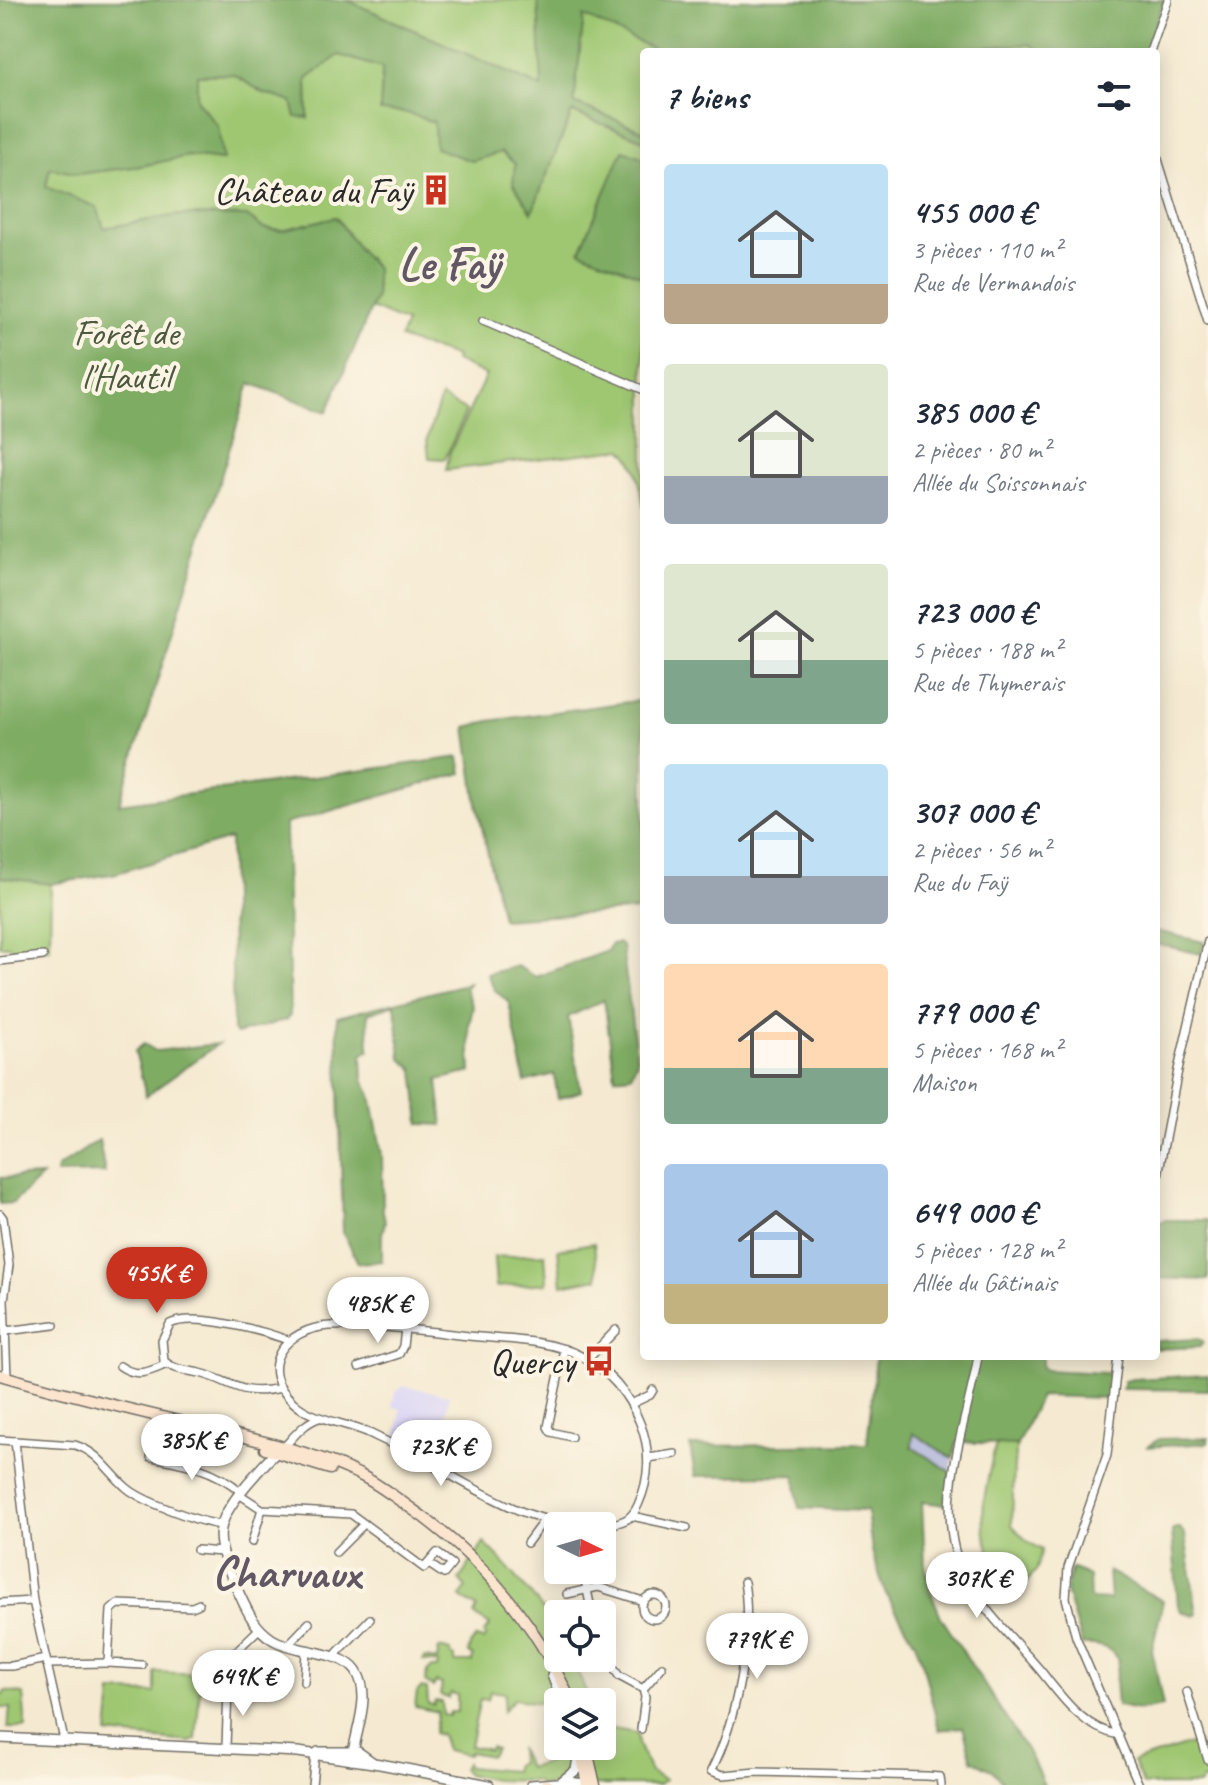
<!DOCTYPE html>
<html lang="fr">
<head>
<meta charset="utf-8">
<style>
  body { margin:0; font-family:Caveat,sans-serif; background:#f6f6f7; color:#1f2937; height:100vh; display:flex; flex-direction:column; font-size:30px; white-space:nowrap }
  * { box-sizing:border-box; margin:0 }
  p { font-size:26px; color:#747a83 }
  .icon { flex:none; width:44px; height:44px; fill:none; stroke:currentColor; stroke-width:2; stroke-linecap:round; stroke-linejoin:round }
  .map { position:relative; flex:1; overflow:hidden }
  .details { position:absolute; left:640px; top:48px; width:520px; height:1312px; display:flex; flex-direction:column; background:#fff; border-radius:8px; box-shadow:0 4px 20px #0003 }
  .details>* { flex:none }
  .needle { width:52px; rotate:95deg }
  .buttons { position:absolute; left:544px; top:1512px; display:grid; gap:16px }
  .buttons a { display:grid; place-items:center; width:72px; height:72px; border-radius:8px; background:#fff; box-shadow:0 4px 20px #0003; font-size:40px }
  .price { position:absolute; translate:-50% -68px; padding:0 18px; border-radius:28px; background:#fff; color:#222; font-size:26px; line-height:52px; filter:drop-shadow(0 2px 4px #0008) }
  .price::after { content:''; position:absolute; left:50%; top:48px; width:24px; height:18px; margin-left:-12px; background:inherit; clip-path:polygon(0 0,100% 0,50% 100%) }
  .price.on { background:#c8321e; color:#fff }
  ul { padding:0; list-style:none }
  li { display:flex; align-items:center; gap:24px; height:200px; padding:0 24px }
  li span { display:grid; place-items:center; flex:none; width:224px; height:160px; border-radius:8px; color:#555 }
  li>.icon { margin-inline-start:auto }
  span .icon { width:96px; height:96px; fill:#fffc; stroke-width:1 }
  li b { font-size:34px }
  h2 { display:flex; justify-content:space-between; align-items:center; height:96px; padding:0 24px; font-size:34px }
  .map>svg:first-child { display:block }
</style>
</head>
<body>
<div class="map">
<svg width="1208" height="1785" viewBox="0 0 1208 1785">
  <rect width="100%" height="100%" fill="#fcf5e5"/>
  <filter id="ink" filterUnits="userSpaceOnUse"><feTurbulence type="fractalNoise" baseFrequency=".0125" numOctaves="2"/><feDisplacementMap in="SourceGraphic" scale="16" xChannelSelector="R" yChannelSelector="G"/><feConvolveMatrix kernelMatrix="1 2 1 2 8 2 1 2 1" color-interpolation-filters="sRGB"/></filter>
  <filter id="wash" filterUnits="userSpaceOnUse"><feTurbulence type="fractalNoise" baseFrequency=".006" numOctaves="4" result="noise"/><feDisplacementMap in="SourceGraphic" scale="32" xChannelSelector="R" yChannelSelector="G"/><feGaussianBlur stdDeviation="1.8" result="paint"/><feColorMatrix in="noise" values="0 0 0 0 0 0 0 0 0 0 0 0 0 0 0 0 0 1.4 0 .05"/><feComposite in="paint" operator="in"/></filter>
  <g filter="url(#wash)">
    <rect width="100%" height="100%" fill="#f5ead1"/>
    <path fill="#dbd6f7" d="M404,1386L449,1395L446,1416L457,1421L456,1441L451,1455L441,1463L396,1440L401,1409L392,1407L395,1392Z"/>
    <path fill="#c1c2dd" d="M913,1433L953,1459L951,1472L912,1447Z"/>
    <g fill="#9fc772" stroke="#65794e" stroke-width="2">
      <path d="M347,0H538L543,88Z"/>
      <path d="M584,15L660,52H644V131L574,103Z"/>
      <path d="M1031,44L1041,52H898Z"/>
      <path d="M339,54L383,68L381,110L404,112L434,122L436,148L472,161L501,152L515,164L532,211L572,112L644,140V508C640,488 639,463 622,449L446,470L450,452L486,375L455,361L456,357C438,349 419,346 400,338L406,323L371,308L376,297V268L360,251L336,217L282,230L263,228L246,216L178,215L104,228L66,196L45,187L50,167L78,174L141,166L188,156L222,160L218,126L197,101V75L233,74L264,93L292,102L308,118L307,79Z"/>
      <path d="M441,397L466,411L445,459L429,458L427,439Z"/>
      <path d="M0,877L51,884L50,949L15,950L10,946H0Z"/>
      <path d="M594,1243L598,1278L562,1285L558,1249Z"/>
      <path d="M545,1254L547,1283L496,1287L494,1257Z"/>
      <path d="M996,1444L1017,1445L1014,1465L1012,1525L1026,1540L1042,1550L1037,1569L1022,1588C1013,1580 1001,1571 995,1561C973,1525 987,1481 996,1444Z"/>
      <path d="M484,1543C502,1560 554,1616 558,1639C559,1645 558,1652 558,1658H571L591,1702H558V1746H602V1727L637,1733L638,1744L650,1772L665,1780L659,1785H539L536,1781L494,1780L467,1774L462,1768L466,1763L467,1767L513,1771L515,1764L520,1763L519,1748L528,1768L559,1759L550,1720L544,1714L541,1703L514,1699L503,1711L505,1693L490,1691L488,1700L480,1699L470,1746L489,1750L490,1747L496,1749L490,1756L469,1752L468,1755L446,1750L441,1734L434,1733L438,1712L415,1707L417,1692L421,1688L427,1689L428,1704L434,1705L435,1701L442,1702L443,1715L449,1716L450,1712H457V1695L451,1693L448,1698L440,1695L442,1684L436,1682L433,1687L425,1682L427,1671L432,1668H437L438,1663L423,1661L425,1658L437,1660L439,1648L451,1651L450,1654L455,1657V1662H472L473,1656L468,1653L470,1645L476,1638L483,1640L486,1636L483,1634L490,1625L474,1615L477,1608L460,1597L466,1588L459,1580Z"/>
      <path d="M155,1672L201,1674L196,1739L190,1742L108,1734L112,1692L155,1693Z"/>
      <path d="M5,1691L23,1694L26,1728H8L10,1708H0V1695H3Z"/>
      <path d="M1195,1743H1198L1208,1780L1202,1781L1200,1785H1143L1133,1762Z"/>
    </g>
    <g fill="#7fac64" stroke="#556c48" stroke-width="2">
      <path d="M0,0H347L542,88L538,0H1164L1146,52H1041L1030,44L898,52H660L584,16L574,103L644,131V140L572,112L532,212L513,183L515,164L501,152L472,161L435,148L434,122L404,112L380,111L382,68L339,55L307,79L308,118L296,117L292,102L264,93L233,74L197,75V101L218,126L223,160L188,156L141,166L78,174L50,168L46,187L97,207L104,228L178,215L247,216L263,228L282,230L336,217L360,251L376,268V297L327,412L250,383L119,804L459,757L462,773L285,824L290,1016L287,1020L236,1034L233,1030L230,839L117,873L51,884L0,877Z"/>
      <path d="M623,150L644,158V277L580,251Z"/>
      <path d="M644,700V910L502,919L476,799L466,727L489,721Z"/>
      <path d="M1156,931L1204,942L1201,954L1156,944Z"/>
      <path d="M618,943L622,946L637,1061L631,1075L615,1077L604,1000L568,1017L581,1091L558,1099L554,1074L525,1082L509,1003L494,989L487,974L517,966L536,977L607,951L611,944Z"/>
      <path d="M469,983L465,988L473,1007L469,1025L471,1072L438,1080L443,1125L420,1124L414,1070L401,1058L395,1004L368,1013L369,1050L362,1055L363,1079L371,1095L382,1155L383,1211L385,1222L382,1234V1261L358,1263L343,1232L337,1017Z"/>
      <path d="M144,1044L156,1051L218,1044L146,1096L135,1051Z"/>
      <path d="M99,1140L105,1173L56,1174L57,1168Z"/>
      <path d="M42,1176L13,1203L0,1204L1,1178Z"/>
      <path d="M1164,1220H1208V1280L1156,1278V1225Z"/>
      <path d="M1200,1339L1203,1342L1200,1347L1156,1349V1341Z"/>
      <path d="M876,1356H1042V1367L1045,1370L1107,1373L1111,1377L1108,1398L1040,1396L1017,1445L957,1442L953,1459L913,1433L912,1447L951,1472L946,1505L922,1502L925,1564L930,1590L941,1617L1032,1759L1044,1785H1006L992,1770L972,1760L963,1727L939,1730L922,1662L915,1642L885,1592L872,1551L867,1511L799,1508L795,1475L695,1476L690,1446L867,1444Z"/>
      <path d="M1208,1375V1390L1122,1389L1124,1381L1132,1379Z"/>
      <path d="M1208,1438V1443L1146,1447L1159,1439Z"/>
      <path d="M1176,1528H1180L1185,1535L1197,1614L1194,1616L1181,1611L1178,1606L1172,1531Z"/>
      <path d="M1071,1568L1089,1576L1090,1599L1110,1600L1108,1571L1163,1601L1152,1650L1163,1706L1139,1710L1117,1706L1115,1680L1119,1660C1109,1646 1099,1644 1082,1645L1066,1592Z"/>
    </g>
  </g>
  <g filter="url(#ink)">
    <g fill="none" stroke-linecap="round" stroke-linejoin="round">
      <g stroke="#726e65" stroke-width="10">
        <g id="minor">
          <path d="M1150,52L1168,0"/>
          <path d="M1156,153L1208,321"/>
          <path d="M483,321L644,390"/>
          <path d="M0,961L43,956"/>
          <path d="M1156,1186L1178,1070L1208,941"/>
          <path d="M0,1214L3,1218L9,1265L4,1300L7,1378"/>
          <path d="M330,1326C376,1324 423,1331 469,1336C506,1340 548,1339 581,1356C609,1371 629,1395 640,1423C651,1450 650,1479 638,1505C631,1521 621,1523 604,1525C541,1530 494,1499 441,1470C418,1457 394,1445 371,1434C346,1422 313,1421 293,1402C254,1367 286,1328 330,1326Z"/>
          <path d="M6,1331L54,1325"/>
          <path d="M564,1349L548,1427L551,1432L571,1437"/>
          <path d="M978,1356C967,1426 929,1511 966,1579C982,1609 1017,1643 1040,1670C1061,1696 1083,1729 1119,1735"/>
          <path d="M1118,1356L1107,1455L1068,1568L1066,1598L1076,1637L1139,1785"/>
          <path d="M587,1360L616,1330"/>
          <path d="M120,1366C137,1378 149,1372 167,1364"/>
          <path d="M359,1367L399,1354L403,1346L405,1329"/>
          <path d="M281,1388C238,1397 235,1382 200,1373C187,1370 175,1371 164,1361L162,1340L170,1324C194,1312 263,1331 288,1340"/>
          <path d="M631,1404L650,1395L653,1390"/>
          <path d="M0,1440L75,1445C99,1452 109,1473 127,1488C143,1502 200,1522 221,1525"/>
          <path d="M15,1441L33,1601L64,1740"/>
          <path d="M284,1447C295,1435 304,1423 319,1418"/>
          <path d="M151,1457C183,1463 216,1469 241,1492"/>
          <path d="M648,1458L675,1454"/>
          <path d="M239,1494L262,1509L351,1514L424,1568L437,1553L452,1564L444,1574L429,1564"/>
          <path d="M632,1516L687,1528"/>
          <path d="M252,1542L262,1509"/>
          <path d="M527,1543L544,1520"/>
          <path d="M197,1550L222,1552"/>
          <path d="M336,1552L364,1524"/>
          <path d="M583,1570L592,1614"/>
          <path d="M744,1582C753,1636 736,1723 711,1771L723,1775L757,1772L927,1776L940,1777L941,1785"/>
          <path d="M567,1594L598,1587L643,1601"/>
          <circle cx="654" cy="1607" r="12"/>
          <path d="M0,1603L33,1601"/>
          <path d="M287,1646L309,1623"/>
          <path d="M602,1651L619,1676L643,1689"/>
          <path d="M233,1654L259,1629"/>
          <path d="M335,1658L337,1653L370,1619"/>
          <path d="M47,1664L108,1663"/>
          <path d="M142,1665L108,1663L111,1610L118,1604L192,1607L199,1604"/>
          <path d="M0,1666H12L46,1659"/>
          <path d="M304,1682L306,1651"/>
          <path d="M1187,1692L1208,1760"/>
          <path d="M641,1729L645,1697L643,1689L662,1667"/>
          <path d="M226,1747L228,1688"/>
          <path d="M312,1785L315,1754"/>
        </g>
      </g>
      <g stroke="#726e65" stroke-width="12">
        <g id="tertiary">
          <path d="M281,1449C268,1458 258,1472 247,1484C211,1528 215,1539 237,1589C246,1608 253,1627 272,1639C294,1653 342,1650 356,1671C373,1696 354,1734 352,1760"/>
          <path d="M552,1675L562,1702"/>
          <path d="M0,1738L298,1752L380,1764L489,1785"/>
          <path d="M318,1752H358L372,1762"/>
          <path d="M561,1782L576,1770L578,1758L576,1746"/>
          <path d="M531,1785L569,1782L591,1785"/>
        </g>
      </g>
      <g stroke="#726e65" stroke-width="13">
        <g id="secondary">
          <path d="M0,1375C74,1397 149,1414 225,1432C270,1444 317,1453 358,1474C375,1482 389,1493 405,1504C478,1554 535,1620 571,1702"/>
          <path d="M196,1432L234,1442"/>
          <path d="M265,1449L330,1469"/>
          <path d="M586,1746L595,1785"/>
          <path d="M581,1752L587,1785"/>
          <path d="M545,1785H548"/>
        </g>
      </g>
      <use href="#minor" stroke="#fff" stroke-width="7"/>
      <use href="#tertiary" stroke="#fff" stroke-width="9"/>
      <use href="#secondary" stroke="#fce5cf" stroke-width="10"/>
    </g>
  </g>
  <defs>
    <g id="building-bare" transform="scale(2.4)"><path d="M-4-6H4V6H1V3H-1V6H-4ZM-2.5-4.3h1.7v1.8h-1.7ZM.8-4.3h1.7v1.8H.8ZM-2.5-1h1.7V.8h-1.7ZM.8-1h1.7V.8H.8Z" fill="#c8321e" stroke="#fcf5e5" stroke-width="2.5" paint-order="stroke"/></g>
    <g id="bus-bare" transform="scale(2.4)"><path d="M-5-6H5V4H4V6H2V4H-2V6H-4V4H-5ZM-3.5-4V0h7V-4ZM-3.5 1.2v1.5H-2V1.2ZM2 1.2v1.5H3.5V1.2Z" fill="#c8321e" stroke="#fcf5e5" stroke-width="2.5" paint-order="stroke"/></g>
  </defs>
  <g fill-rule="evenodd">
    <use href="#building-bare" x="436" y="190"/>
    <use href="#bus-bare" x="599" y="1361"/>
  </g>
  <g text-anchor="middle" dominant-baseline="central" stroke-width="8" stroke-linejoin="round" paint-order="stroke">
    <g font-size="38" fill="#2b2b2b" stroke="#fcf5e5" text-anchor="end">
      <text x="412" y="190">Château du Faÿ</text>
      <text x="575" y="1361">Quercy</text>
    </g>
    <g font-size="38" fill="#4e5a40" stroke="#fcf5e5">
      <text x="126" y="332">Forêt de<tspan x="126" dy="44">l'Hautil</tspan></text>
    </g>
    <g font-size="46" font-weight="bold" fill="#625764" stroke="#fcf5e5">
      <text x="449" y="264">Le Faÿ</text>
      <text x="286" y="1573">Charvaux</text>
    </g>
  </g>
</svg>
<div class="buttons">
<a><svg class="needle" viewBox="-14 -14 28 28"><path d="M0-13l5 13h-10z" fill="#e53935"/><path d="M0 13l5-13h-10z" fill="#747a83"/></svg></a>
<a><svg class="icon" aria-label="locate" viewBox="0 0 24 24"><circle cx="12" cy="12" r="6"/><path d="M12 2v4M12 18v4M2 12h4M18 12h4"/></svg></a>
<a><svg class="icon" aria-label="layers" viewBox="0 0 24 24"><path d="M12 4l9 5-9 5-9-5zM3 14l9 5 9-5"/></svg></a>
</div>
<b class="price on" style="left:157px;top:1315px">455K €</b>
<b class="price" style="left:378px;top:1345px">485K €</b>
<b class="price" style="left:192px;top:1482px">385K €</b>
<b class="price" style="left:441px;top:1488px">723K €</b>
<b class="price" style="left:977px;top:1620px">307K €</b>
<b class="price" style="left:757px;top:1681px">779K €</b>
<b class="price" style="left:243px;top:1718px">649K €</b>
<section class="details">
<h2>7 biens<svg class="icon" aria-label="filters" viewBox="0 0 24 24"><path d="M4 7h16M4 17h16"/><circle cx="9" cy="7" r="2"/><circle cx="15" cy="17" r="2"/></svg></h2>
<ul>
<li><span style="background:linear-gradient(#bfe0f5 75%,#b9a48a 0)"><svg class="icon" aria-label="home" viewBox="0 0 24 24"><path d="M3 11l9-7 9 7M6 9v11h12V9"/></svg></span><div><b>455 000 €</b><p>3 pièces · 110 m²</p><p>Rue de Vermandois</p></div></li>
<li><span style="background:linear-gradient(#dfe7d0 70%,#9aa5b1 0)"><svg class="icon" aria-label="home" viewBox="0 0 24 24"><path d="M3 11l9-7 9 7M6 9v11h12V9"/></svg></span><div><b>385 000 €</b><p>2 pièces · 80 m²</p><p>Allée du Soissonnais</p></div></li>
<li><span style="background:linear-gradient(#dfe7d0 60%,#7fa58c 0)"><svg class="icon" aria-label="home" viewBox="0 0 24 24"><path d="M3 11l9-7 9 7M6 9v11h12V9"/></svg></span><div><b>723 000 €</b><p>5 pièces · 188 m²</p><p>Rue de Thymerais</p></div></li>
<li><span style="background:linear-gradient(#bfe0f5 70%,#9aa5b1 0)"><svg class="icon" aria-label="home" viewBox="0 0 24 24"><path d="M3 11l9-7 9 7M6 9v11h12V9"/></svg></span><div><b>307 000 €</b><p>2 pièces · 56 m²</p><p>Rue du Faÿ</p></div></li>
<li><span style="background:linear-gradient(#ffd9b3 65%,#7fa58c 0)"><svg class="icon" aria-label="home" viewBox="0 0 24 24"><path d="M3 11l9-7 9 7M6 9v11h12V9"/></svg></span><div><b>779 000 €</b><p>5 pièces · 168 m²</p><p>Maison</p></div></li>
<li><span style="background:linear-gradient(#a9c7e8 75%,#c2b280 0)"><svg class="icon" aria-label="home" viewBox="0 0 24 24"><path d="M3 11l9-7 9 7M6 9v11h12V9"/></svg></span><div><b>649 000 €</b><p>5 pièces · 128 m²</p><p>Allée du Gâtinais</p></div></li>
</ul>
</section>
</div>
</body>
</html>
